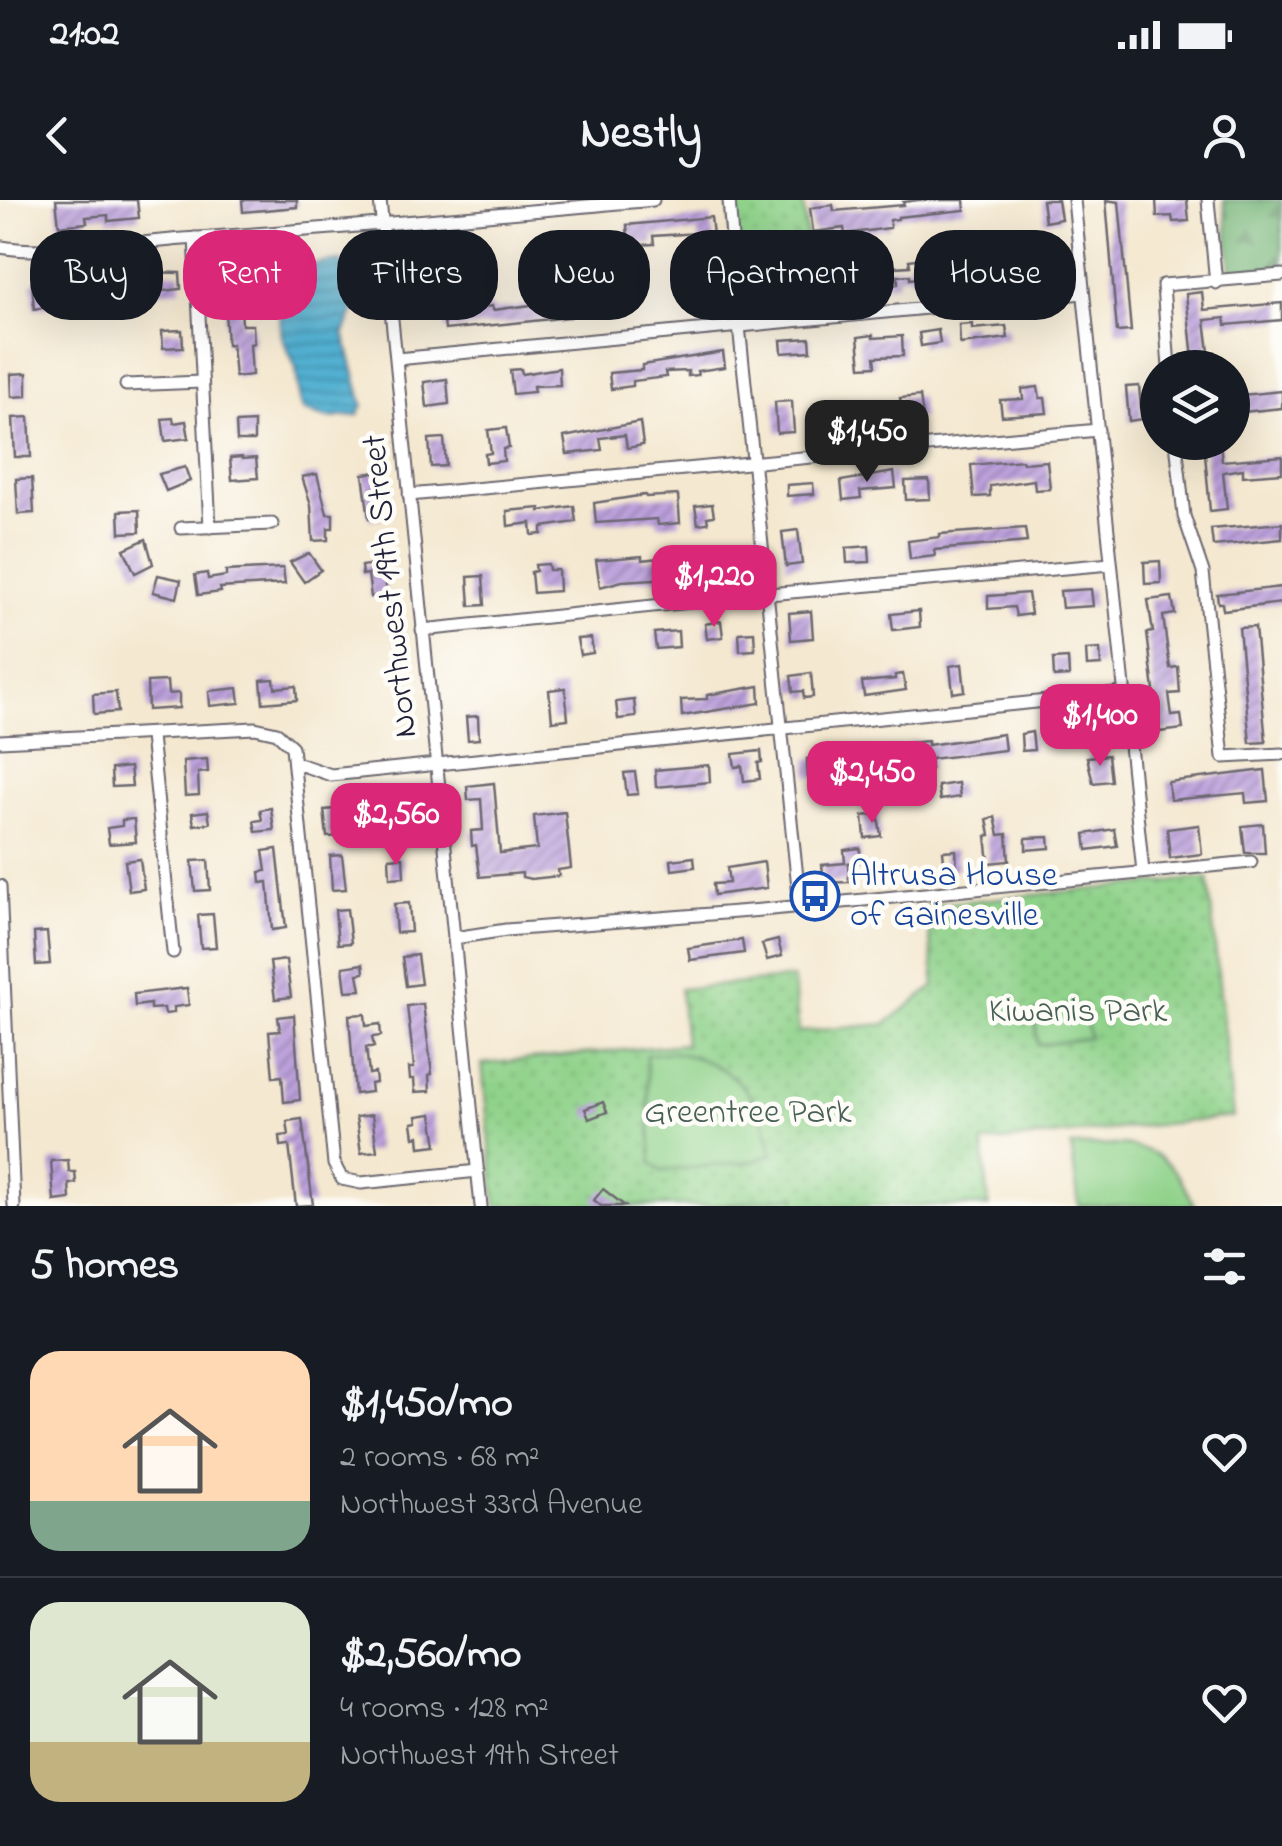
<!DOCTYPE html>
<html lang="en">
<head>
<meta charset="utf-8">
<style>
  body { margin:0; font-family:"Indie Flower",sans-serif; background:#242831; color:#f1f3f6; height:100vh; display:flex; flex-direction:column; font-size:38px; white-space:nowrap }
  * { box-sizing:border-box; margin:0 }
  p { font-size:32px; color:#9ea1a6 }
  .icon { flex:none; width:55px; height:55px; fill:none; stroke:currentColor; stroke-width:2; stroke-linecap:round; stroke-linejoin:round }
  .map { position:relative; height:1006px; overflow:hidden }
  .details { display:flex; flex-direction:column; background:#171b24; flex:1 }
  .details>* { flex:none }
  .banner { position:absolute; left:30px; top:30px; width:1222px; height:90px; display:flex; gap:20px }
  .buttons { position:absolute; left:1140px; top:150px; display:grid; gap:20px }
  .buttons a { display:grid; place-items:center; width:110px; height:110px; border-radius:50%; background:#171b24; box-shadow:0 10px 40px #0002; font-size:50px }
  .price { position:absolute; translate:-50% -85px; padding:0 22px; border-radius:20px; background:#db2777; color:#fff; font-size:32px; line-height:65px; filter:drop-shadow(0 2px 5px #0008) }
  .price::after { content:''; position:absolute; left:50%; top:60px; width:30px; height:22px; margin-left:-15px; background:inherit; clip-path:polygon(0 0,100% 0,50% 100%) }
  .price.on { background:#222; color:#fff }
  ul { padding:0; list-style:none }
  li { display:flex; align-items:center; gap:30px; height:250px; padding:0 30px }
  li+li { border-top:2px solid #363941 }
  li span { display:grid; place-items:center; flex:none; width:280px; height:200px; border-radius:30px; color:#555 }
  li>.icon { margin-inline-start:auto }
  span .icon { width:120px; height:120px; fill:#fffc; stroke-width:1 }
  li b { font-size:42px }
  h2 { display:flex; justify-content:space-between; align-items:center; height:120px; padding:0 30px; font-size:42px }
  .pill { padding:0 35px; border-radius:40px; background:#171b24; box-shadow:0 10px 40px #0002; font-size:35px; line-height:90px }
  .pill.on { background:#db2777; color:#fff }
  .status { display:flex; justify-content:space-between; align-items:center; height:70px; padding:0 50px; background:#171b24; direction:ltr }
  .status svg { height:28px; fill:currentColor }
  header { display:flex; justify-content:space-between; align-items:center; height:130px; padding:0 30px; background:#171b24; font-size:45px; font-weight:700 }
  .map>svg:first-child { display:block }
</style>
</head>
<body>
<div class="status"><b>21:02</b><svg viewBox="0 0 49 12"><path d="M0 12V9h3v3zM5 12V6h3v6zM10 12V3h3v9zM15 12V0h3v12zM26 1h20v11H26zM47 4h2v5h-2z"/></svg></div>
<header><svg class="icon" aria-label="back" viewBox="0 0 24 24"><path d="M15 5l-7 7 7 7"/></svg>Nestly<svg class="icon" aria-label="person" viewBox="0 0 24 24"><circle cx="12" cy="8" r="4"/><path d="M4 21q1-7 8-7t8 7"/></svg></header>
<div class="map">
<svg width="1282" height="1006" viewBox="0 0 1282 1006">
  <defs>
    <pattern id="forest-firs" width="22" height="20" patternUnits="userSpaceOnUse" patternTransform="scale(2.5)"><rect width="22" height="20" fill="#73b476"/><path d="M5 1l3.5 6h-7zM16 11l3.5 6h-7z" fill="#5e9262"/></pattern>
    <pattern id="park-dots" width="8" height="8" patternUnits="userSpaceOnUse" patternTransform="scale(2.5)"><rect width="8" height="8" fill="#8fd28a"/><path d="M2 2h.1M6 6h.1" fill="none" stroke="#7bb478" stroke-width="1.8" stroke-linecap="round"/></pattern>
    <pattern id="water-rules" width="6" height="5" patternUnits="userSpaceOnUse" patternTransform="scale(2.5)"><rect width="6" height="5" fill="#52b0d1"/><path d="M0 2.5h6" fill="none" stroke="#448fab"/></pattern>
    <pattern id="building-hatch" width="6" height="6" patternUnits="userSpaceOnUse" patternTransform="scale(2.5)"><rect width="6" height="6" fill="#bca0db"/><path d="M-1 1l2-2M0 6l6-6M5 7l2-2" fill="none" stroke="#9882b3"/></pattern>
  </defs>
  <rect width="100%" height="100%" fill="#fdfcf7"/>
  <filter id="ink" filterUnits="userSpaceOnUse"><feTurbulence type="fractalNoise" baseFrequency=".01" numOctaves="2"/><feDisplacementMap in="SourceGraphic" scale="20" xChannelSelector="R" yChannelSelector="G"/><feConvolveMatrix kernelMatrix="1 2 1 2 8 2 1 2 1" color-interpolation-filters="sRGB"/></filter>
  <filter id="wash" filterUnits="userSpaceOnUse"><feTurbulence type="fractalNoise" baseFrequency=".0048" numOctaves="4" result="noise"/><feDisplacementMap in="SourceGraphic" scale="40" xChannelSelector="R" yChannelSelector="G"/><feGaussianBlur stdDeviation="2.25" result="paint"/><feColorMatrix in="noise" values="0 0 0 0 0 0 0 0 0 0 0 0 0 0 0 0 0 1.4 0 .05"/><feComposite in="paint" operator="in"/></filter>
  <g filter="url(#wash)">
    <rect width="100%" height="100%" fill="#f4e8d0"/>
    <path fill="url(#forest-firs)" stroke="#4a6b58" stroke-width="2.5" d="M1224,0H1282V68L1231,74Z"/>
    <g fill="url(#park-dots)" stroke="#587a62" stroke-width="2.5">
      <path d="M729,0H803L816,119L739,126Z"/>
      <path d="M1208,678L1233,917L983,943L989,1006H496L482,864L685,844L680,789L793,778L799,832L885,824L935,786L926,705Z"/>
    </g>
    <g fill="#8fd28a" stroke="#587a62" stroke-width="2.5">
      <path d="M1084,805L1089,838L1038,845L1034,811Z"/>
      <path d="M670,852C730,860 763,895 772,954L754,961L662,971L652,964L646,855Z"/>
      <path d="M1122,945C1164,949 1178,971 1195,1006H1079L1071,946Z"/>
      <path d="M796,996V1006H709Z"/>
    </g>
    <path fill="url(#water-rules)" stroke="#3a6986" stroke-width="2.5" d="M340,61L354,69V110L344,133L363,205L358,215L329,218L304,211L300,204L296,168L282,137L278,97L284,68Z"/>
    <g id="blocks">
      <g fill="url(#building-hatch)">
        <path d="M56,0H137L139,18L108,21V15L86,17L87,23L59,26Z"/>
        <path d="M242,0H297V7L243,12Z"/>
        <path d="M918,0H964L965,10L898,17V19L890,20V28L845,34L844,28L813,32L810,8L833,5L834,11L904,5L903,2Z"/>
        <path d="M1042,0H1058L1061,19L1045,22Z"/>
        <path d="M1106,0L1119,2L1131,131L1117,132Z"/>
        <path d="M1156,0H1187L1189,21L1173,22L1172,16L1157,17Z"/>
        <path d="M711,17L714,45L699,47L698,33L653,36L654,44L636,45L635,39L628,40L627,25Z"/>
        <path d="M580,34L583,53L535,55L534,39Z"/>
        <path d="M456,42L457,66L441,67L440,43Z"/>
        <path d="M420,46L422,65L406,68L404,48Z"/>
        <path d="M936,56V60L967,56V61L988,58L990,68L910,79V75L898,76V84L880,85L879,68L910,66L909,60Z"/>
        <path d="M851,57L853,73L842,75L844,88L828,90L825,65L840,64L839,58Z"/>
        <path d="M245,60L248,107H241L242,125H253L254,143L250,144L252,175L235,177L232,144L227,145L223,74L229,73L228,62Z"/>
        <path d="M1030,64L1033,81L1016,83L1013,66Z"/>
        <path d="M144,72L180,73L181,89L84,100L85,106L74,107L73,102L34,109L32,82L92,80L91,78Z"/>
        <path d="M718,81L720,102L704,103L702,82Z"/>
        <path d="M1202,92L1204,110L1282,103V120L1226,125L1225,118L1205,120L1211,168H1194L1186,94Z"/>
        <path d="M569,100L571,117L445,130L443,114L492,106L493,110Z"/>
        <path d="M972,124V129L1006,126L1008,138L960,144L959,125Z"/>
        <path d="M182,130L183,147L163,148L162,131Z"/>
        <path d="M938,130L940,143L921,146L919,133Z"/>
        <path d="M873,135V138L902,136L903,156L875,157L876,166L861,167L858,137Z"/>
        <path d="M810,138L811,151L782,153L781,140Z"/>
        <path d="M723,152L725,167L697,171L698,175L688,176V171L665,172L666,177L633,181V186L611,189L609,173L642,170V165Z"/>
        <path d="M559,168L560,185L533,186L534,192L513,194L510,170L521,169L522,174Z"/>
        <path d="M27,173V196L12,197L11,174Z"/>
        <path d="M447,179L449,204L427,207L424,182Z"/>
        <path d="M1139,186L1142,219L1129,221L1126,187Z"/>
        <path d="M1038,187L1040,198H1045L1047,213L1002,216L1000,200L1023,199L1022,189Z"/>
        <path d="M1282,191V208L1232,213V196Z"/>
        <path d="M920,196L923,217L903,220L900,198Z"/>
        <path d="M792,201L794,232L777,233L775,202Z"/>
        <path d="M876,206L882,223L867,228L862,210Z"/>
        <path d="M29,217L31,257H15L13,218Z"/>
        <path d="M173,218L174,223L186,221L189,238L165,241L162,219Z"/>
        <path d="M254,222V241H237L236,223Z"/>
        <path d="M640,222L643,245L627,248L625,235L600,238L602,250L567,254L564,237Z"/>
        <path d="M506,228L509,248L503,249L504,261L486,263L485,254L491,253L488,230Z"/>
        <path d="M444,238L446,266L431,267L429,239Z"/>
        <path d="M1204,242H1220L1222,261L1282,256V273L1243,276V269L1223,272L1227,309L1210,311Z"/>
        <path d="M242,257V259L256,258L258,278L232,280L230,258Z"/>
        <path d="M1022,260L1023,263L1047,261L1050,289L1035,290L1034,280L990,286V296L974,297L971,265Z"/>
        <path d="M185,267L190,281L166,291L159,274Z"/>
        <path d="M379,272L383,318L369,319L363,274Z"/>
        <path d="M894,272L896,288L860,291L861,298L843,300L841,281Z"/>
        <path d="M317,274L327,314H333V328H328V340L313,341L311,305L302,277Z"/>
        <path d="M32,278L34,313L18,314L16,279Z"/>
        <path d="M929,280L930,299L906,300L905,281Z"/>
        <path d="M813,283L814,294L787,296V285Z"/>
        <path d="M645,295L646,297L678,295L680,323L658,325L657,319L596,323L594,303Z"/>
        <path d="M712,304L714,316L707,317L708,323L698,324L695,306Z"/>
        <path d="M574,306L576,322L542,327V334L532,335L531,323L508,326L507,311L540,308V311Z"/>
        <path d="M139,310L140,332L120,333L119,311Z"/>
        <path d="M1282,323V339L1213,346L1211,329Z"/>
        <path d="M1025,328L1027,342L934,350L935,356L910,359L908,341L940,337V334Z"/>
        <path d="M798,330L802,364L786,366L782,332Z"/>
        <path d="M146,339L153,364L135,373L124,349Z"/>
        <path d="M869,346L870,362L847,363L846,348Z"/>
        <path d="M309,353L321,370L304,382L290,362Z"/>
        <path d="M684,355L687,377L622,381L600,387L596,360L642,356V360Z"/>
        <path d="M1160,361L1161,383L1145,384L1144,362Z"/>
        <path d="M382,363L387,395L371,397L368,374L362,375L361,366Z"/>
        <path d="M548,364L549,370H558L559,391L533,393L531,372L536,371L535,365Z"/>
        <path d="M283,368L285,384L220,388L221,392L198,395L195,375L207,373L208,379L226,376V371Z"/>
        <path d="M158,375L181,380L177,398L153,392Z"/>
        <path d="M483,376L485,405L470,406L468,377Z"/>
        <path d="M1282,387V403L1223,410L1222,403H1218L1217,394Z"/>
        <path d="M1091,389L1093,406L1062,408L1060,391Z"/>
        <path d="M1028,393L1031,414L1016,416L1014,407L988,409V396Z"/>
        <path d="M1172,397L1175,414L1163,416L1170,468L1178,467L1180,493L1169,494L1172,516L1181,515L1183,529L1159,532L1147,433L1153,432L1148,400Z"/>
        <path d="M811,411L813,438L791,440L789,413Z"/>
        <path d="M919,411L920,427L893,430L891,414Z"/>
        <path d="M721,421L723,437L707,439L705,424Z"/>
        <path d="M1255,427L1266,542L1250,543L1239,428Z"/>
        <path d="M678,431L679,447L656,449L654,433Z"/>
        <path d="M754,432L755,450L740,451L739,433Z"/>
        <path d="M591,438L593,453L580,455L577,439Z"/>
        <path d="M1100,449L1101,465L1087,466L1086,450Z"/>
        <path d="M1068,458L1069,476L1054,477L1053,459Z"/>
        <path d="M962,464L965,491L953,493L950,466Z"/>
        <path d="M811,473L813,497L804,498L803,491L793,492L791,476Z"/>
        <path d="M903,474L906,490L864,496L862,482L895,479V475Z"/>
        <path d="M274,479L275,488L296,486L297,500L263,503L261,480Z"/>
        <path d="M167,481L168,494L179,493V508L148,510L147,482Z"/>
        <path d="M759,486L760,503L682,516L681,500L707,499V495Z"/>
        <path d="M238,488L240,503L210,506L209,491Z"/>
        <path d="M565,488L568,519L552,521L549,490Z"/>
        <path d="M116,492L118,512L94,514L93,494Z"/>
        <path d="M634,500L636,517L618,519L616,502Z"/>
        <path d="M1110,514L1113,536L1096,539L1093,516Z"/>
        <path d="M478,516L479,539L468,540L466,517Z"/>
        <path d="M1032,532L1034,550L1022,551L1021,534Z"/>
        <path d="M1003,534L1005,550L930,559L931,569L912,571L909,543L928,541V545Z"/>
        <path d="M761,551L762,562L758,563L760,579L744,581L742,566L735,567L733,554Z"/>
        <path d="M1108,555L1111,581L1093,583L1087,557Z"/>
        <path d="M854,556L855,570H848V576L808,577L807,559Z"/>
        <path d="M207,559L208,572L198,573L199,595L185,596L183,561Z"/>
        <path d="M709,565L710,582L656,587L655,570Z"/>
        <path d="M130,567L132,586L112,587L111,569Z"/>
        <path d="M1265,570L1268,601L1246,603L1245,593L1170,600L1168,582Z"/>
        <path d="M635,572L638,594L627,595L624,573Z"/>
        <path d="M494,583L500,653L537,649L534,616L565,612L571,668L558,670L559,676L531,679L522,677V673L480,677L476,645L472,646L471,631L483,630L481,599L468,600L467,586Z"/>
        <path d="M958,583L960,597L940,600L938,586Z"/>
        <path d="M344,603L346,614L338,615L341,636L327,637L324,610L336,609V604Z"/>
        <path d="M271,608L274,630L256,632L254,621L262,620L260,610Z"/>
        <path d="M208,611L210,623L194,625L192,613Z"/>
        <path d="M878,614L881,636L865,638L863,616Z"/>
        <path d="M995,617L999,635L1007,634L1009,661L989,663L986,636L990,635L987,619Z"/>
        <path d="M134,619L136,642L109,644L107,628L122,626V620Z"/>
        <path d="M1263,624L1265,653H1245L1242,626Z"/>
        <path d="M1199,625L1202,654L1170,658L1167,629Z"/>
        <path d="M1114,629L1117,646L1087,650L1085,634Z"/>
        <path d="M1049,637L1050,648L1026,650V638Z"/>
        <path d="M860,648L861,662L848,663L849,682L824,683L822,665L845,663L844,650Z"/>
        <path d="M277,649L286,728L272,730L268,682L261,683L260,672L266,671L263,651Z"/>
        <path d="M956,650L957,669L945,670L943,651Z"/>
        <path d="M342,655L346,689L332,690L330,656Z"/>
        <path d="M403,657L404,677L390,678L389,658Z"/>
        <path d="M694,657L695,667L672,670L671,660Z"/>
        <path d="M140,659L144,689L129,691L125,661Z"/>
        <path d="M208,660L210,690L195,691L192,661Z"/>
        <path d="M764,662L767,688L714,695L713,684L729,683L727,668Z"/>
        <path d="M409,703L411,732L396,733L394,704Z"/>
        <path d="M347,709L351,743L338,744L335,710Z"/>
        <path d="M213,714L216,747L201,748L198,715Z"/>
        <path d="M47,732L50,764L36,765L34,733Z"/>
        <path d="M742,740L744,753L690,760L688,748Z"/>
        <path d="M778,740L782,756L767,760L762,744Z"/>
        <path d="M417,755L421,784L406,786L402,757Z"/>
        <path d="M286,760L291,797L275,799L270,762Z"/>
        <path d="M363,764L364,773L358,774L361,790L346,791L343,767Z"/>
        <path d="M187,788L189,805L174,807V813L165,814L164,808L150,809V804L135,806L134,794Z"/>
        <path d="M423,804L432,874L429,875L430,891L415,892L414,879H410L409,868H414L413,857L407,806Z"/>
        <path d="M365,814L366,826L380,824L381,836L372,837L374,847H366L369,874L375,873L376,883L370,884L371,892L355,894L349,815Z"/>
        <path d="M294,815L300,900L284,902L282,876L273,877L269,832L280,831L278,817Z"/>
        <path d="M603,902L607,912L589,919L585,909Z"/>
        <path d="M432,914L437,945L420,947L419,936L414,937L412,923L418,922L417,916Z"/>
        <path d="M372,915L377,951L361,953L356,917Z"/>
        <path d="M302,919L313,1005L296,1006L289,945L281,946L280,936L289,935L287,921Z"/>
        <path d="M68,960L69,972H75L76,983L69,984L70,999L54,1001L51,961Z"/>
        <path d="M603,989L625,1006H601L594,1000Z"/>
      </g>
    </g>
  </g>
  <g filter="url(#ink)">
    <use href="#blocks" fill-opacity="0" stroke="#6c676f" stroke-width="2.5"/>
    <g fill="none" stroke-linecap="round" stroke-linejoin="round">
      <g stroke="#6c676f" stroke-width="15">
        <g id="minor">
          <path d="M380,0L481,1006"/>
          <path d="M729,0L739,126L800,706"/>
          <path d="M1074,0L1143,672"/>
          <path d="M1208,0L1216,83"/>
          <path d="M195,38L210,327"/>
          <path d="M1,47C50,56 132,43 183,39C340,29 496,14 653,0"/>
          <path d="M397,159L1083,93"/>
          <path d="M1169,168L1163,85L1282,75"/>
          <path d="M126,185L202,182"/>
          <path d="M1176,242L1184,316L1203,372L1223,557L1282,554"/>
          <path d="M409,295L1098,230"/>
          <path d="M181,328L272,324"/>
          <path d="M422,430L768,394L1111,364"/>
          <path d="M151,536L173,752"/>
          <path d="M0,541L255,528L277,533L292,547L334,964L342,979L361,983L478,971"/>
          <path d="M296,563L331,575L1124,493"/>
          <path d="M0,686L14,1006"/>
          <path d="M454,738L506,730L762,710L1251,662"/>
        </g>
      </g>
      <use href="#minor" stroke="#fff" stroke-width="11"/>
    </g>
  </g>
  <defs>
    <g id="bus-ring" transform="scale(2.5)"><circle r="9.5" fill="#fdfcf7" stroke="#1a4fb4" stroke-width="1.5"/><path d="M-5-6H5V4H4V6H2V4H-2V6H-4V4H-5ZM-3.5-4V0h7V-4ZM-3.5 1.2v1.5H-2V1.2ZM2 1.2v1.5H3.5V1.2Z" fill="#1a4fb4"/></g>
  </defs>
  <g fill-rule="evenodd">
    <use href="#bus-ring" x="815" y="696"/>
  </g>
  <g text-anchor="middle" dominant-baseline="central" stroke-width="9" stroke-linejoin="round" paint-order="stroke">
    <g font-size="35" fill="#22223b" stroke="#fdfcf7">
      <text transform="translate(391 386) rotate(-96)">Northwest 19th Street</text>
    </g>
    <g font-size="35" fill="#164399" stroke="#fdfcf7" text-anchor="start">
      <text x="850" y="676">Altrusa House<tspan x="850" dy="40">of Gainesville</tspan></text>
    </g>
    <g font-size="35" fill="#486057" stroke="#fdfcf7">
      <text x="1078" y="812">Kiwanis Park</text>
      <text x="748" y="913">Greentree Park</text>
    </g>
  </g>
</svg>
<div class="buttons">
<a><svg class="icon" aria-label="layers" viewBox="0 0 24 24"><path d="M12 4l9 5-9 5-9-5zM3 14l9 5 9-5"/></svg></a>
</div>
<b class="price on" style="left:867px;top:285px">$1,450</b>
<b class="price" style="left:714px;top:430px">$1,220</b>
<b class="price" style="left:1100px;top:569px">$1,400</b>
<b class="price" style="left:872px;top:626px">$2,450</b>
<b class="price" style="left:396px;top:668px">$2,560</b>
<div class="banner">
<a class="pill">Buy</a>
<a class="pill on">Rent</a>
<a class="pill">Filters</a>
<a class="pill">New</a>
<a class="pill">Apartment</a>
<a class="pill">House</a>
</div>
</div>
<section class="details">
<h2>5 homes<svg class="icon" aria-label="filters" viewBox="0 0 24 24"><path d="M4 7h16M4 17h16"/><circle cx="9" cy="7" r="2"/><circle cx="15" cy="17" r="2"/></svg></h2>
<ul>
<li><span style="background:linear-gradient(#ffd9b3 75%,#7fa58c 0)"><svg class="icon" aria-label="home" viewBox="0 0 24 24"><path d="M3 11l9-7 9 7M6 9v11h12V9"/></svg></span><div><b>$1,450/mo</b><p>2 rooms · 68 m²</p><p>Northwest 33rd Avenue</p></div><svg class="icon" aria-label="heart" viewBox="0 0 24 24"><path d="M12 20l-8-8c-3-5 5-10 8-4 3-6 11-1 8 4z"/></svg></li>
<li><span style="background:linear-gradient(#dfe7d0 70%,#c2b280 0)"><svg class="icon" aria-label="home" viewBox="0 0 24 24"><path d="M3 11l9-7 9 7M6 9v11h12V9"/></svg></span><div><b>$2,560/mo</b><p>4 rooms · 128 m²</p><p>Northwest 19th Street</p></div><svg class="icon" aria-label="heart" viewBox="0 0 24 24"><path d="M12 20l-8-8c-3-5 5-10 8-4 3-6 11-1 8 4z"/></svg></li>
</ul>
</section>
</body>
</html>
